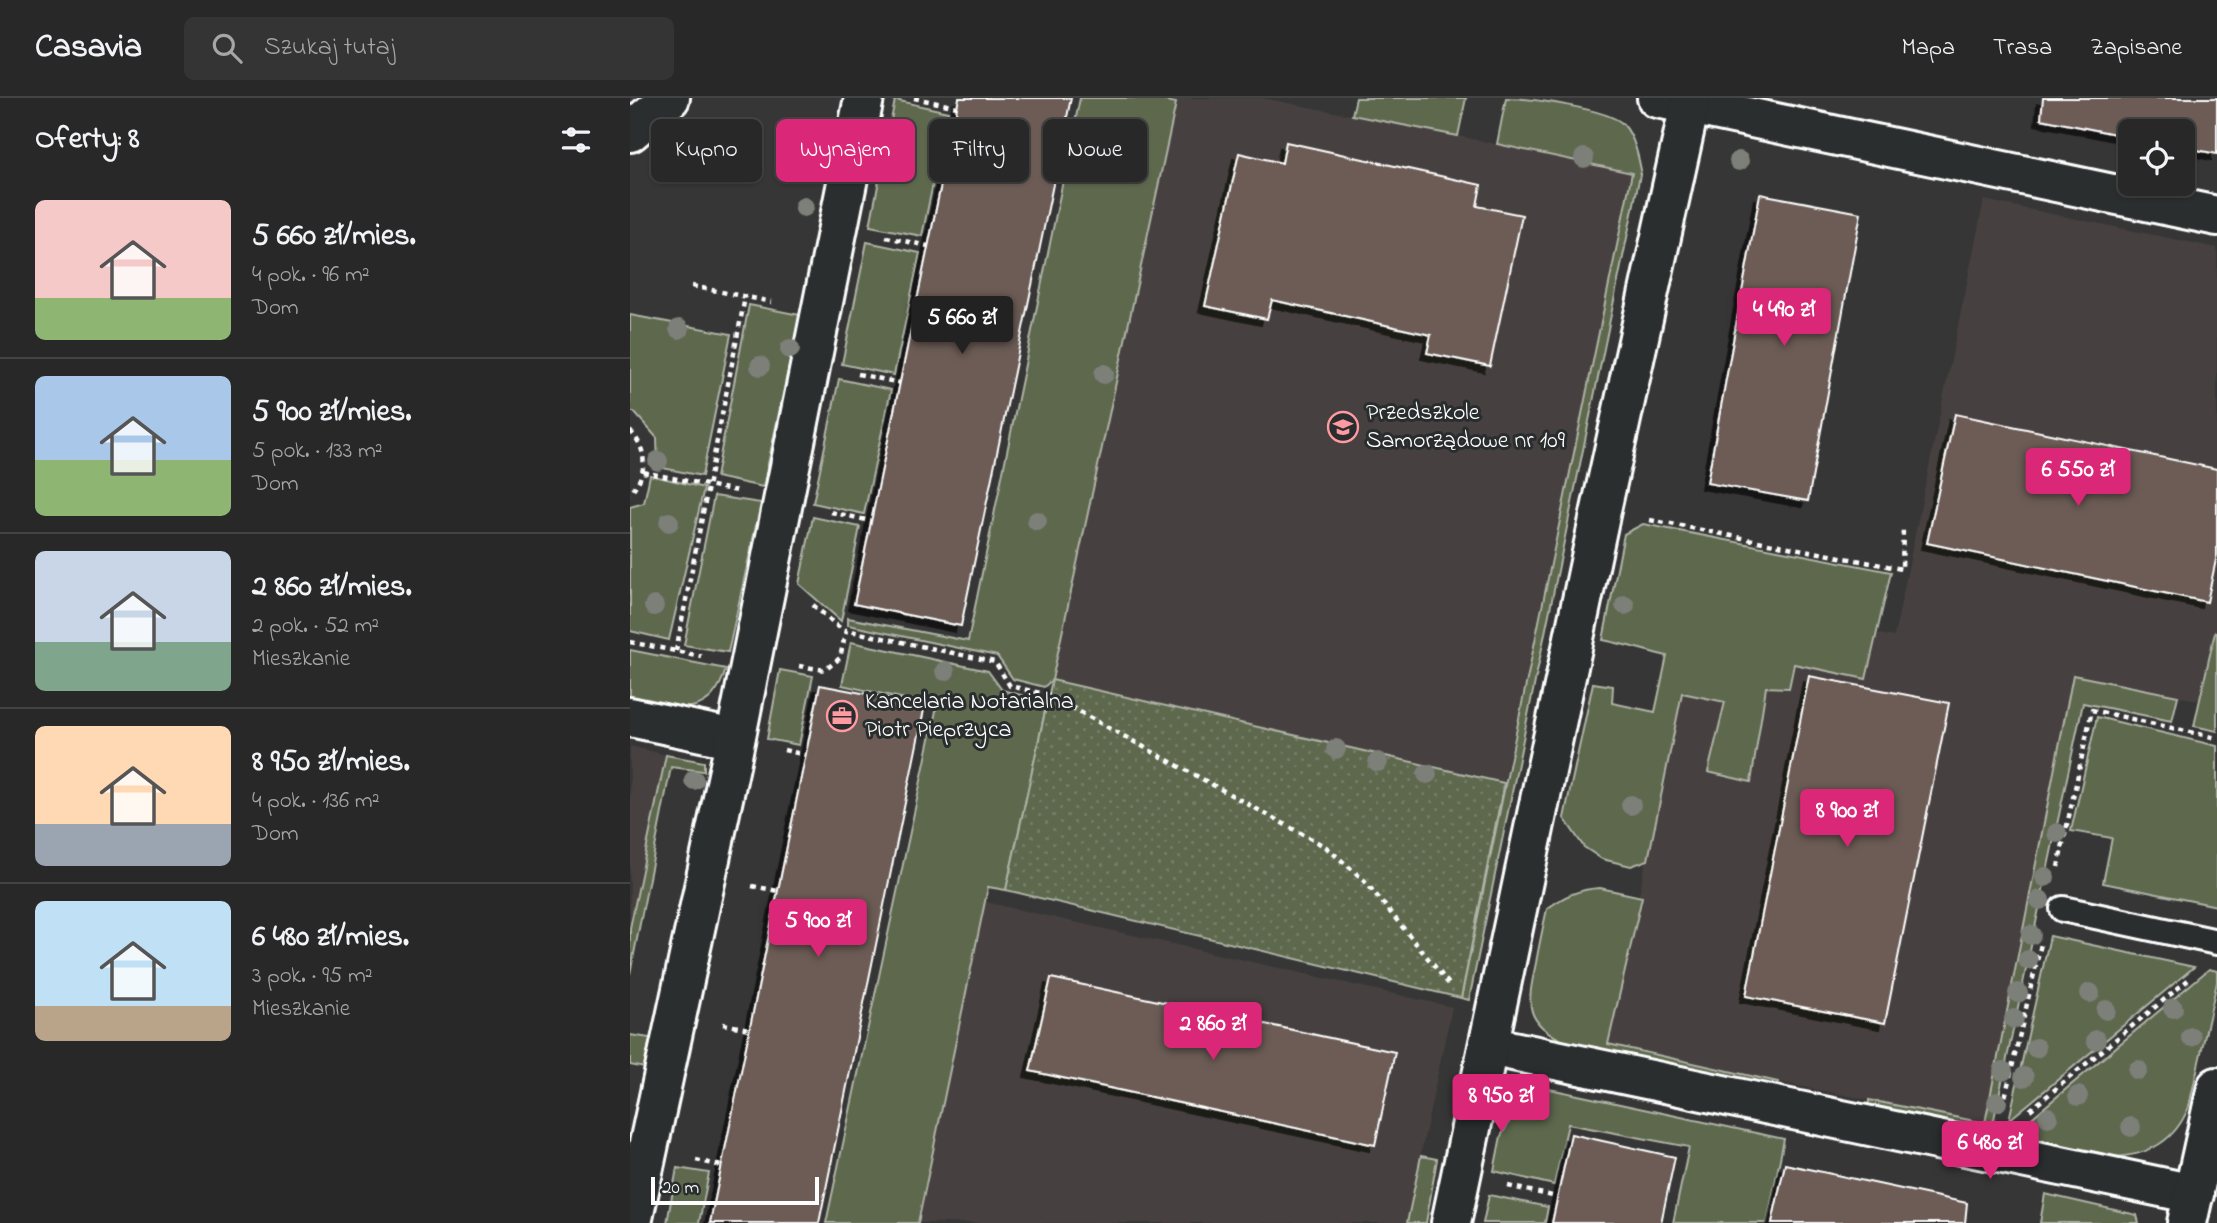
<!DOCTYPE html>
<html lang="pl">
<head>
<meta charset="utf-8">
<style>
  body { margin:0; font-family:"Indie Flower",sans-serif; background:#353434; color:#f1f3f6; height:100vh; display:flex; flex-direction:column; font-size:26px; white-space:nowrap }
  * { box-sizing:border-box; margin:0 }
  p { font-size:23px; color:#a5a6a8 }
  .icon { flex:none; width:38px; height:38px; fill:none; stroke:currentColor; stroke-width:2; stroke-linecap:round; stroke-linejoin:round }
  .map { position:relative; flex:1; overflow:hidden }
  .drawer { display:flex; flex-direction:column; background:#292828; width:630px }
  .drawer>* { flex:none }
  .hud { position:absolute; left:21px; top:21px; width:665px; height:63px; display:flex; gap:14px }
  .tools { position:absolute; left:1488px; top:21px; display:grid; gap:14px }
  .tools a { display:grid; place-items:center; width:77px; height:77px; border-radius:10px; background:#292828; box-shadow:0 2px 5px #0004,0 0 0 2px #454445; font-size:35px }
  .scale { position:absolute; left:21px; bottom:18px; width:168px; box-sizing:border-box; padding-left:7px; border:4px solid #fff; border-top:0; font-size:19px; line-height:24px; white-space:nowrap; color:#fff; -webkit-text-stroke:5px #2a2d2e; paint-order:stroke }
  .price { position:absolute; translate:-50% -60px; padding:0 16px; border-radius:7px; background:#db2777; color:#fff; font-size:23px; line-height:46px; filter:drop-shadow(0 2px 4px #0008) }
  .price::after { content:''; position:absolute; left:50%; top:42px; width:21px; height:16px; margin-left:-10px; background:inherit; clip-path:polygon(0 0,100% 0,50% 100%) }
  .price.active { background:#222; color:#fff }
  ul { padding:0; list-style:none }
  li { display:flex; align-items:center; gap:21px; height:175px; padding:0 35px }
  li+li { border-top:2px solid #454445 }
  li span { display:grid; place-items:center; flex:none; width:196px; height:140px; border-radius:10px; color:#555 }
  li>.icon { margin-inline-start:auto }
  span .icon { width:84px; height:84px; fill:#fffc; stroke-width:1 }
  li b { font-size:30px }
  h2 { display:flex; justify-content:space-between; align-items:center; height:84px; padding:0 35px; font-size:30px }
  .pill { padding:0 24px; border-radius:10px; background:#292828; box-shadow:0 2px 5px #0004,0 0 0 2px #454445; font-size:24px; line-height:63px }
  .pill.active { background:#db2777; color:#fff }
  header { display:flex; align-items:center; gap:42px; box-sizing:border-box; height:98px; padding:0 35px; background:#292828; border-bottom:2px solid #454445 }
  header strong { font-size:33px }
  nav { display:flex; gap:38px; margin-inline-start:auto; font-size:24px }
  .search { width:490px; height:63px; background:#353434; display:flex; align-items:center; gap:18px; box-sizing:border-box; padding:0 24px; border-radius:10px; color:#a5a6a8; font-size:26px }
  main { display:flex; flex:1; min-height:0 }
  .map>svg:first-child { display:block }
</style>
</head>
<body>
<header>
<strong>Casavia</strong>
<div class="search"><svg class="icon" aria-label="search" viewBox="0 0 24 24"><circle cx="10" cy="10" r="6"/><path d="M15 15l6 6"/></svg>Szukaj tutaj</div>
<nav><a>Mapa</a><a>Trasa</a><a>Zapisane</a></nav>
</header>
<main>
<section class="drawer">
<h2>Oferty: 8<svg class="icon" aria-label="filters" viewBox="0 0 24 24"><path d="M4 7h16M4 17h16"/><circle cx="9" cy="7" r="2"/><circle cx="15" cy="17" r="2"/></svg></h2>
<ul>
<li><span style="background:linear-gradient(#f6c9c9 70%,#8fb573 0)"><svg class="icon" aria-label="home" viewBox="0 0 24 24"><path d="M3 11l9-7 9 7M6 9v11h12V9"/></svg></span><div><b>5 660 zł/mies.</b><p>4 pok. · 96 m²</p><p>Dom</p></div></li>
<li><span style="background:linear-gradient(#a9c7e8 60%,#8fb573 0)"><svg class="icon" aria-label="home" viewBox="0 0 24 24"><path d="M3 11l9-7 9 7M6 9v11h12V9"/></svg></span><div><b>5 900 zł/mies.</b><p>5 pok. · 133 m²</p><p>Dom</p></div></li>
<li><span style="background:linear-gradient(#c9d6e8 65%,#7fa58c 0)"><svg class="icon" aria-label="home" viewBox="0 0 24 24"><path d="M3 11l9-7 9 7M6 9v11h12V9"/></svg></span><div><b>2 860 zł/mies.</b><p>2 pok. · 52 m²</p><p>Mieszkanie</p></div></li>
<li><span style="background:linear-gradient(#ffd9b3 70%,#9aa5b1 0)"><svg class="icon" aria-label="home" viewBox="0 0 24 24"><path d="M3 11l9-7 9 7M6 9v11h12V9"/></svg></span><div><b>8 950 zł/mies.</b><p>4 pok. · 136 m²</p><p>Dom</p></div></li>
<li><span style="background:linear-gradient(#bfe0f5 75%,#b9a48a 0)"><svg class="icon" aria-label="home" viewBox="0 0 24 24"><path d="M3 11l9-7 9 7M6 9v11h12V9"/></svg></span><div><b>6 480 zł/mies.</b><p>3 pok. · 95 m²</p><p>Mieszkanie</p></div></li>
</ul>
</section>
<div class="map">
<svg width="1587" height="1125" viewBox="0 0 1587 1125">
  <defs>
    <pattern id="park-dots" width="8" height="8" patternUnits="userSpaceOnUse" patternTransform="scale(1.75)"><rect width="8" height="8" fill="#5d674e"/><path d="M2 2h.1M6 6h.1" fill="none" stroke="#757e69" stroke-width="1.8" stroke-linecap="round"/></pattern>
    <filter id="shadow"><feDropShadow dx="-6" dy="6" stdDeviation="0" flood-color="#0009"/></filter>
  </defs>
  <rect width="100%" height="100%" fill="#373636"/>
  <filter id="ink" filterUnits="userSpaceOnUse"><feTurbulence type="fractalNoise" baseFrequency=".0143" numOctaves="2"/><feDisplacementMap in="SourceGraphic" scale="14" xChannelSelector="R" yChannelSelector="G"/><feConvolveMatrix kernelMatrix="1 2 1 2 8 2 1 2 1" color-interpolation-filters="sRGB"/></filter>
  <g filter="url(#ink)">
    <g fill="#47413f">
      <path d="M546,0H632L828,38L1002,75L874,685L422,582Z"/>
      <path d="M1354,102L1587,150V606L1443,577L1355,1025L1148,984L978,946L1071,499L1264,539Z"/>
      <path d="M0,648L36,657L0,830Z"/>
      <path d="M355,804L822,909L776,1125H288Z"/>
    </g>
    <g fill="#5d674e" stroke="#aeb3a6" stroke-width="2">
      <path d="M450,0H523L546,5L422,582L414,589L383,581L367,558L218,527V520L338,543Z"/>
      <path d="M726,0H836L828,38L722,17Z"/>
      <path d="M876,0C899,0 978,11 993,26C1004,38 1008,57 1011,72L839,902L831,900L1002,75L867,46Z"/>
      <path d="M265,2L318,14L292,138L240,128Z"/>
      <path d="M237,144L290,155L264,277L212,266Z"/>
      <path d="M119,207L170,217L133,389L86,379Z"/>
      <path d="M0,217L101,236L72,378L28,369L27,340L4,314H0Z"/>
      <path d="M209,281L261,292L234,416L183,405Z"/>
      <path d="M20,377L74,390L39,542L0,533V409L14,405Z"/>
      <path d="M84,398L131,405L98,554L54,547Z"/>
      <path d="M183,419L230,429L211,523L169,486Z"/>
      <path d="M1013,426L1261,474L1236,581L1164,566L1159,590L1136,589L1121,684L1078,674L1095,604L1052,595L1018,762L1001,768L972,761L954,749L934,720L963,585L983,588L982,605L1025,614L1037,558C1015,553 995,546 973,542L994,436Z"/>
      <path d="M1585,534H1587V633L1564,628Z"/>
      <path d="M221,544L358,573L372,592L417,604L376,792L358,789L288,1125H196L307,608L212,587Z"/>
      <path d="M0,552L96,571C80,625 42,610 0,601Z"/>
      <path d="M150,572L183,578L169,647L137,641Z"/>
      <path d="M1443,577L1548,598L1542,623L1453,605L1361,1035L1238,1009L1239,1002L1355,1025Z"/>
      <path d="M1467,619L1587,648V808L1473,785L1482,740L1441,733Z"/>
      <path d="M36,657L74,664V673L41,669L0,876V830Z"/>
      <path d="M970,790L1012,799L978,946L1148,984L1147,991L938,945C893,924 897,907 906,865C909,847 913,829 917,811C933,798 949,791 970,790Z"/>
      <path d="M1420,838L1564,869L1379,1022Z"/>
      <path d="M1579,871L1587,873V884L1559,1008C1545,1045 1516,1059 1478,1059L1379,1039Z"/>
      <path d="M0,937L20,940L15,970L0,967Z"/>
      <path d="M915,990L1154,1041L1137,1125H1043L1059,1049L938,1026L924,1087L864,1073L871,1038L887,1011Z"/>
      <path d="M791,1058L807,1061L796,1125H777Z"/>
      <path d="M47,1070L79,1075L69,1125H37Z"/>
      <path d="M1415,1096L1507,1117L1509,1125H1410Z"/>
      <path d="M859,1097L918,1109L915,1125H853Z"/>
    </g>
    <path fill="url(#park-dots)" stroke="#aeb3a6" stroke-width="2" d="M422,582L874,685L831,900L376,792Z"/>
    <g fill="#6c5c54" stroke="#fff" stroke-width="2" filter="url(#shadow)">
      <path d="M329,0H441L331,528L224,506Z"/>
      <path d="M1413,0H1587V56L1552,49V33H1500V39L1411,21Z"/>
      <path d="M656,44L851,87L847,108L892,117L860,268L797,255L801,237L642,202L637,221L575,208L609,55L652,65Z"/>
      <path d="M1130,96L1231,115L1178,403L1077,385Z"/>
      <path d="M1325,316L1587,371V457L1577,504L1297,445Z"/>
      <path d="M1179,578L1319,605L1255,925L1116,898Z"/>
      <path d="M190,587L295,607L189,1125H80Z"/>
      <path d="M421,880L765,954L745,1047L400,973Z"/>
      <path d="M941,1036L1045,1059L1031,1125H922Z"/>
      <path d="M1155,1066L1337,1105L1335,1125H1142Z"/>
    </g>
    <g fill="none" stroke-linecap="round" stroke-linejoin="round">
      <g stroke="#fff" stroke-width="30">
        <path id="service" d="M1433,811L1587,844"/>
      </g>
      <g stroke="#fff" stroke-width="44">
        <g id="minor">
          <path d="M1027,0L1587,118"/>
          <path d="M0,34L40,0"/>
          <path d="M0,619L105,641"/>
          <path d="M859,948L1564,1096"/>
          <path d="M2,1125L101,663L234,0"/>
          <path d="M821,1125L971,412L1060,7"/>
          <path d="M1557,1125L1587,989"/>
        </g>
      </g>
      <g stroke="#fff" stroke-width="4.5" stroke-dasharray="5 5" stroke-linecap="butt">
        <path d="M284,0L327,9"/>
        <path d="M256,139L298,148"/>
        <path d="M62,188L142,204"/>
        <path d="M228,276L270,285"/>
        <path d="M0,333C19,352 17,377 0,396"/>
        <path d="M13,374L107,393"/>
        <path d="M201,414L241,423"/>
        <path d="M1020,422L1272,471L1273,429"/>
        <path d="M183,507L211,531L216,532"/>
        <path d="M0,544L71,558"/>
        <path d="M46,553L115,199"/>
        <path d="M169,568L195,572L210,560L216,532L365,564L380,588L419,597L696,749L734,782L819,886"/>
        <path d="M154,652L176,657"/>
        <path d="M1428,769L1462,612L1587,640"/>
        <path d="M122,788L148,793"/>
        <path d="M93,926L119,931"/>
        <path d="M1373,1008L1411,846"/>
        <path d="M1400,1012L1558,882"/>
        <path d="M66,1062L92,1068"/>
        <path d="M878,1088L927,1099"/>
      </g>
      <use href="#service" stroke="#2a2d2e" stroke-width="24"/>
      <use href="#minor" stroke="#2a2d2e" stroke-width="38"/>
    </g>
    <g fill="#7d7f79">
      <circle cx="954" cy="60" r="10"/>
      <circle cx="1109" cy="63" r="10"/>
      <circle cx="174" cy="109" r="10"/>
      <circle cx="49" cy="231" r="10"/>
      <circle cx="160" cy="251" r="10"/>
      <circle cx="130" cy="268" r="10"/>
      <circle cx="474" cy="276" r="10"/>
      <circle cx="28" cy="363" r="10"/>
      <circle cx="407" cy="423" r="10"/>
      <circle cx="39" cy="424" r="10"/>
      <circle cx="995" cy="507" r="10"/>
      <circle cx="24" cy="508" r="10"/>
      <circle cx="315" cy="573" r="10"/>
      <circle cx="706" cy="651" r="10"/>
      <circle cx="748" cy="664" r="10"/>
      <circle cx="797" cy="676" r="10"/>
      <circle cx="64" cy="682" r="10"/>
      <circle cx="1001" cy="707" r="10"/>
      <circle cx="1427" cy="735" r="10"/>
      <circle cx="1415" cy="779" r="10"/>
      <circle cx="1410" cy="802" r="10"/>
      <circle cx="1401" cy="837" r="10"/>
      <circle cx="1398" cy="862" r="10"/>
      <circle cx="1388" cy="895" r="10"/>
      <circle cx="1460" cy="895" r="10"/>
      <circle cx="1543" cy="910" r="10"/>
      <circle cx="1476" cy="912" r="10"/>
      <circle cx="1384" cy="921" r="10"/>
      <circle cx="1561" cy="939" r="10"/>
      <circle cx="1466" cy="942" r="10"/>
      <circle cx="1406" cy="950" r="10"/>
      <circle cx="1508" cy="972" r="10"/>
      <circle cx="1373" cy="973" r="10"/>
      <circle cx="1394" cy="979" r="10"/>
      <circle cx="1448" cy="998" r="10"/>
      <circle cx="1367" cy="1004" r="10"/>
      <circle cx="1418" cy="1019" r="10"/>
      <circle cx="1501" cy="1029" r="10"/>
    </g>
  </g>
  <defs>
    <g id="school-ring" transform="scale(1.575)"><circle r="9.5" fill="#2a2d2e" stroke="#ff9aa2" stroke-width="1.5"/><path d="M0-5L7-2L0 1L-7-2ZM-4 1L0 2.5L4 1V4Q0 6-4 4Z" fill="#ff9aa2"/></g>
    <g id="office-ring" transform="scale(1.575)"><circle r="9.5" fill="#2a2d2e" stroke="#ff9aa2" stroke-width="1.5"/><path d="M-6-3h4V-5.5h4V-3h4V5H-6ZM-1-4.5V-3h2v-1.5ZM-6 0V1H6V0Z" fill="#ff9aa2"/></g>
  </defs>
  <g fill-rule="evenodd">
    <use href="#school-ring" x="713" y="329"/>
    <use href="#office-ring" x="212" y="618"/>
  </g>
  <g text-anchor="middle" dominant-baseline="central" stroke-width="6" stroke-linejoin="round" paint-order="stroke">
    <g font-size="24" fill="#fff" stroke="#2a2d2e" text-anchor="start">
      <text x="736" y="315">Przedszkole<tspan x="736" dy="28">Samorządowe nr 109</tspan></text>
      <text x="235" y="604">Kancelaria Notarialna<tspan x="235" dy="28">Piotr Pieprzyca</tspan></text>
    </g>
  </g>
</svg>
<div class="tools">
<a><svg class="icon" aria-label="locate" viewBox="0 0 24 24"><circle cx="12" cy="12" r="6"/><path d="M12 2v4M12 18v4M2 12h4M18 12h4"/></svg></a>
</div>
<div class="scale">20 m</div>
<b class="price" style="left:1154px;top:250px">4 490 zł</b>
<b class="price active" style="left:332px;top:258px">5 660 zł</b>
<b class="price" style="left:1448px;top:410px">6 550 zł</b>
<b class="price" style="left:1217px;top:751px">8 900 zł</b>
<b class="price" style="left:188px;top:861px">5 900 zł</b>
<b class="price" style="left:583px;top:964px">2 860 zł</b>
<b class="price" style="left:871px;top:1036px">8 950 zł</b>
<b class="price" style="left:1360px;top:1083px">6 480 zł</b>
<div class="hud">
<a class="pill">Kupno</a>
<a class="pill active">Wynajem</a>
<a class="pill">Filtry</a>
<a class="pill">Nowe</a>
</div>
</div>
</main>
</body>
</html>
